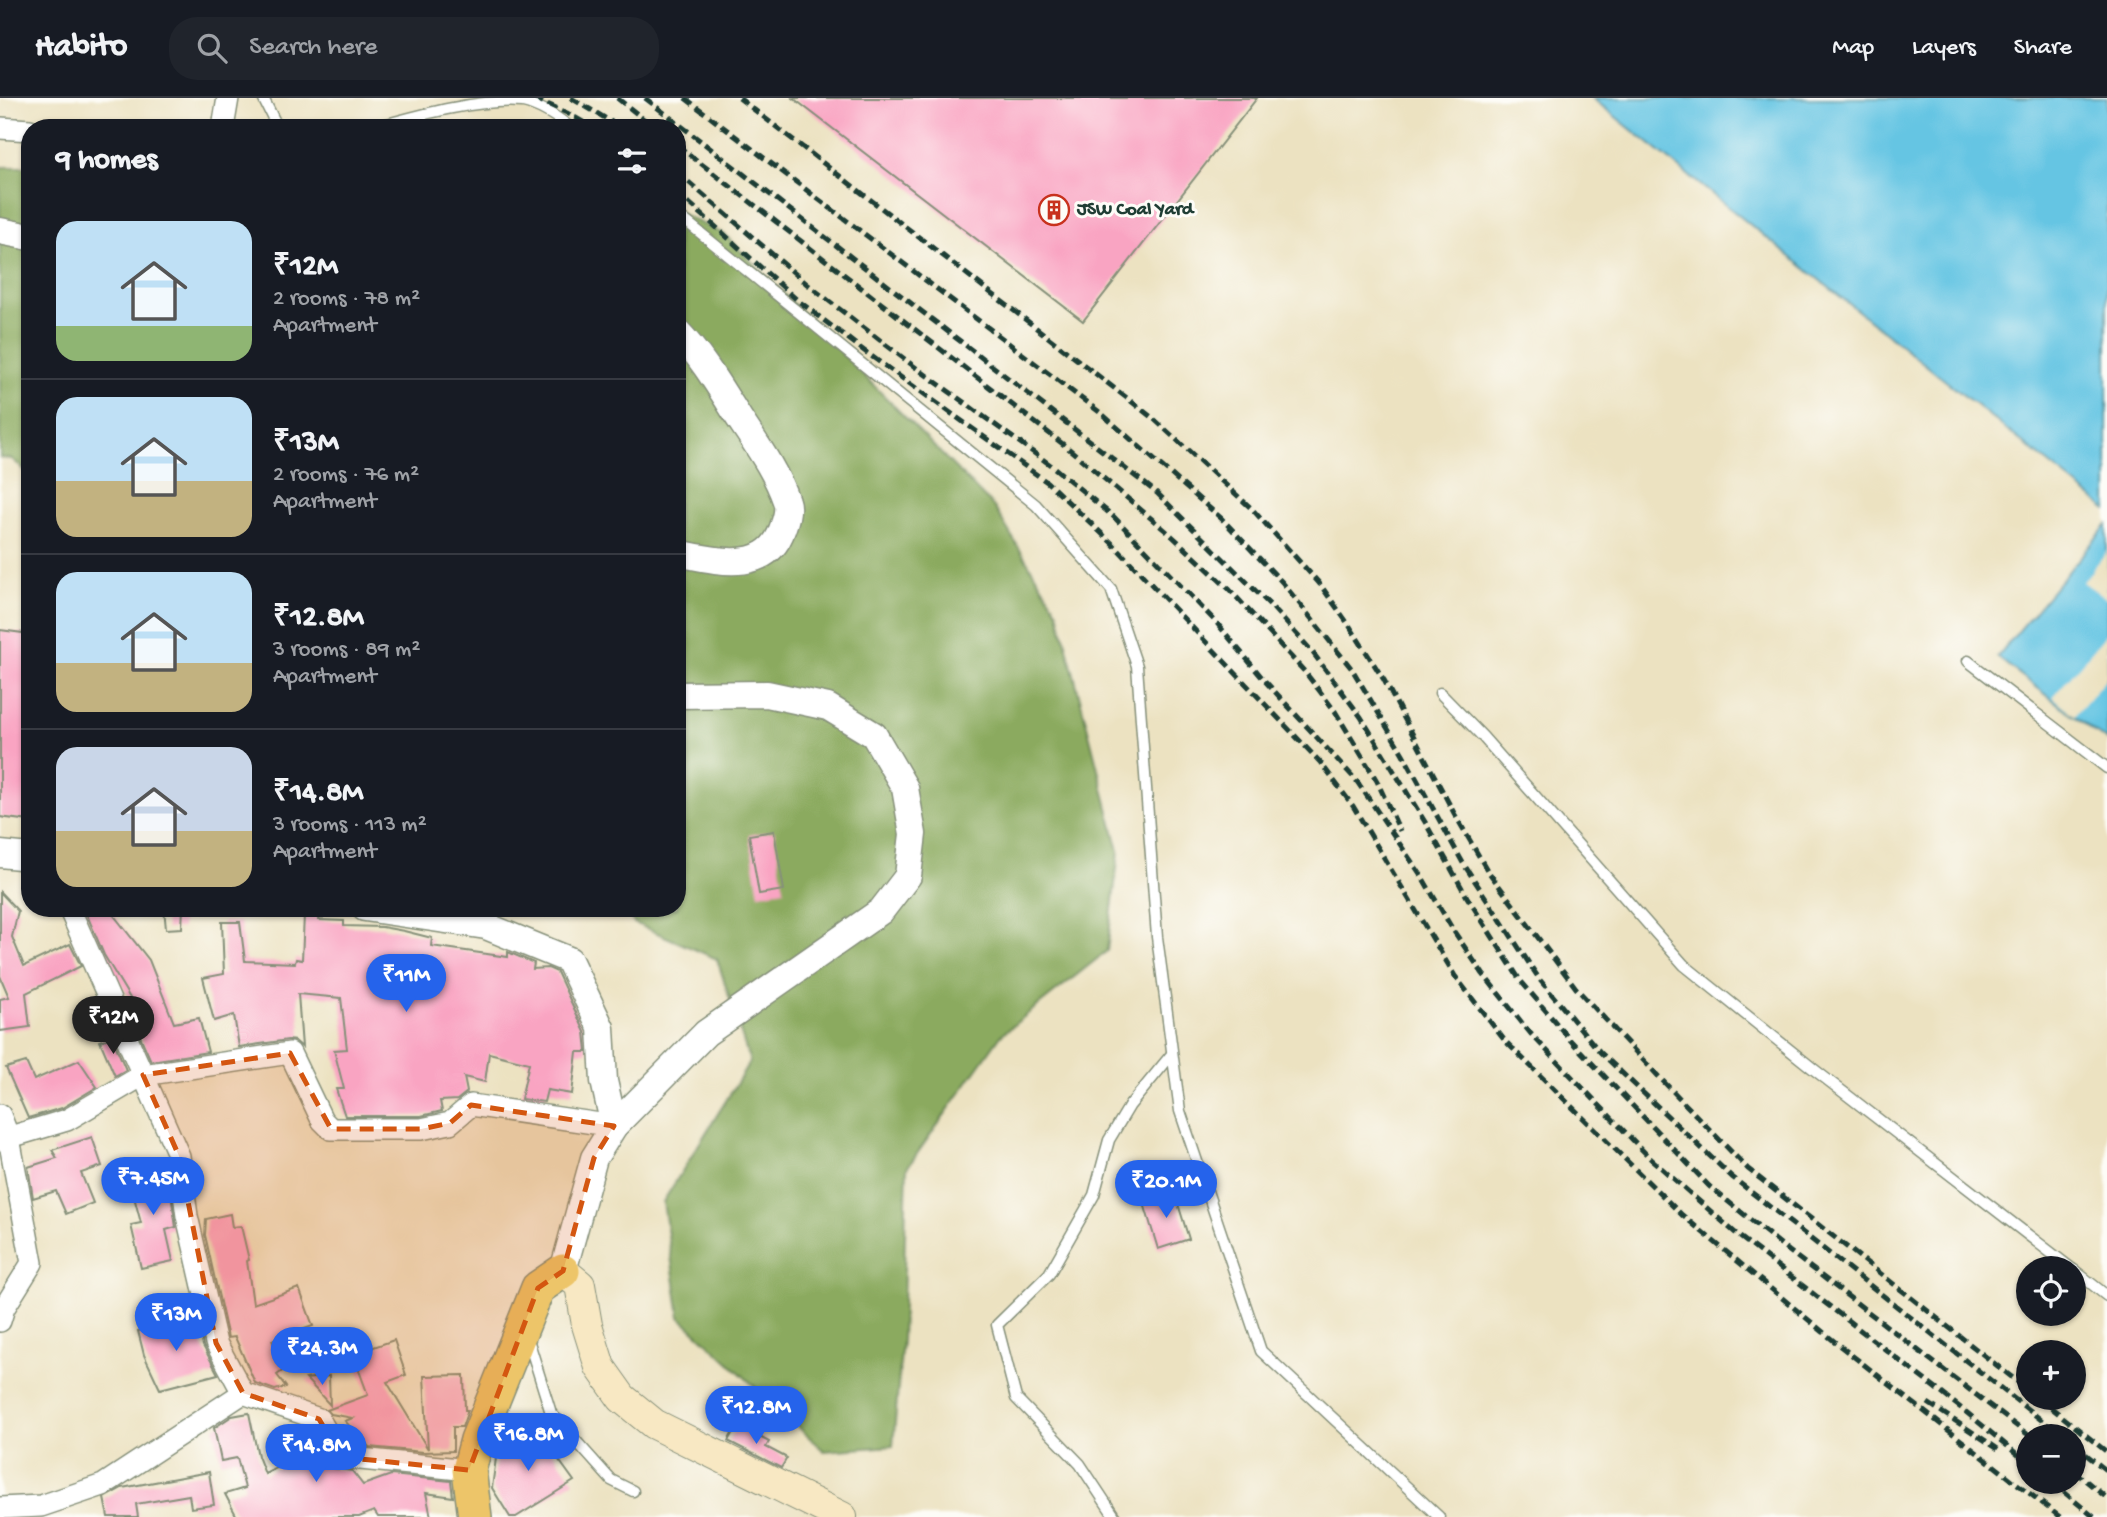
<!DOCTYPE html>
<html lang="en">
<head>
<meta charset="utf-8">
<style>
  body { margin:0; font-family:"Gochi Hand",sans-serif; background:#20242c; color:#f1f3f6; height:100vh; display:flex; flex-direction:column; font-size:26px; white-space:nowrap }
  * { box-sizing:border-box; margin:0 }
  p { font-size:23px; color:#9ea1a6 }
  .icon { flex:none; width:38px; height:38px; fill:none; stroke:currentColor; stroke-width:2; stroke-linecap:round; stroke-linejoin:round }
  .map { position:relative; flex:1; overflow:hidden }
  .side { position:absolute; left:21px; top:21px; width:665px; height:798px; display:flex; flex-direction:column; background:#171b24; border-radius:28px; box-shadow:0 2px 5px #0004 }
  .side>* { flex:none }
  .buttons { position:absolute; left:2016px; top:1158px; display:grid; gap:14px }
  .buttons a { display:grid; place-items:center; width:70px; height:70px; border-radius:50%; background:#171b24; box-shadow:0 2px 5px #0004; font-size:35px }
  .price { position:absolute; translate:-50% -60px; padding:0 16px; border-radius:24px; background:#2563eb; color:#fff; font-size:23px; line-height:46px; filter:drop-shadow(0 2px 4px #0008) }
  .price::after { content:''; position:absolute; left:50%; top:42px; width:21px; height:16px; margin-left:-10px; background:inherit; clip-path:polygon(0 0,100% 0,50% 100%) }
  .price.on { background:#222; color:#fff }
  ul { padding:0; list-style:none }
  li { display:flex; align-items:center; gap:21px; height:175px; padding:0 35px }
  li+li { border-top:2px solid #363941 }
  li span { display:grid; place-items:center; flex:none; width:196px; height:140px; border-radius:21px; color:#555 }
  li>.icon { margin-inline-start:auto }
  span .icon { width:84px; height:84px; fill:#fffc; stroke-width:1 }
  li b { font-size:30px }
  h2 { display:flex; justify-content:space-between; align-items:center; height:84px; padding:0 35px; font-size:30px }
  header { display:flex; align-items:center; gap:42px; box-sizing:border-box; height:98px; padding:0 35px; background:#171b24; border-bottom:2px solid #363941 }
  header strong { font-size:33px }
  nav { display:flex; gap:38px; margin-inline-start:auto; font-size:24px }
  .search { width:490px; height:63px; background:#20242c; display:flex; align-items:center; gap:18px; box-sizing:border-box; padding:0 24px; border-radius:28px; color:#9ea1a6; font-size:26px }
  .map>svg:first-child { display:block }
</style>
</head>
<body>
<header>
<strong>Habito</strong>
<div class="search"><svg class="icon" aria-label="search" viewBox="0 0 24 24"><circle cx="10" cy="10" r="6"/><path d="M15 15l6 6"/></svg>Search here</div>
<nav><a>Map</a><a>Layers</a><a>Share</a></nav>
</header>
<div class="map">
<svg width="2107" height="1419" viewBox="0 0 2107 1419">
  <rect width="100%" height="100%" fill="#fdfcf7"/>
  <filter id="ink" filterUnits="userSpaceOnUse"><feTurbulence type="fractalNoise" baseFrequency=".0143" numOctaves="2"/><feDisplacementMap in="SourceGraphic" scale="14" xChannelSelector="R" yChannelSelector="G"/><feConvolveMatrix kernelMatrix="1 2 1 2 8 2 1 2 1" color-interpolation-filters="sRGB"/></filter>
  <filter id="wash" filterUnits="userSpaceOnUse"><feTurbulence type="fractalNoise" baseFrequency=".00686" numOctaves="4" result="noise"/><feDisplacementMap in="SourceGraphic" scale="28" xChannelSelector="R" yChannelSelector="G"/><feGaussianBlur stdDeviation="1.57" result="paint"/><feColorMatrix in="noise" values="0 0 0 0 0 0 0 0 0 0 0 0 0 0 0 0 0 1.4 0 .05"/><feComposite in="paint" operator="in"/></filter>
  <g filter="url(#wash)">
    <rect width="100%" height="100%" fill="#ece2c1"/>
    <g fill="#8baa5e" stroke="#557449" stroke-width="2">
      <path d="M0,69H30V377L12,361L0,360Z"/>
      <path d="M677,114L724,136L994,409L1058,514L1119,753L1107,853L1001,937L907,1070L902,1242L893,1348L824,1353L680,1219L663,1104L750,964L717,861L634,825L625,810H677Z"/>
    </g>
    <g fill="#65c5e3" stroke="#42818c" stroke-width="2">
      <path d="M1592,0H2107V412Z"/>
      <path d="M2107,427V643L1997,559Z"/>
    </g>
    <g fill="#ece2c1">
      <path d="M2107,453V501L2083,484Z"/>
      <path d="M2107,535V580L2075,618L2053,599Z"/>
    </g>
    <g id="blocks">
      <g fill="#f9a4c2">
        <path d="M793,0H1257L1083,223Z"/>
        <path d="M0,532L30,536V723L0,719Z"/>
        <path d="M774,733L784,792L759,796L749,737Z"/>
        <path d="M0,794L18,813L12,839L24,868L70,846L81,868L26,895L30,929L0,933V901L9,899L0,878Z"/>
        <path d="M84,810H108L149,862L174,925L199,920L208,954L151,963L136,929L145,925L104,857Z"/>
        <path d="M164,810H183L182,830L166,831Z"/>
        <path d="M304,817H320L319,822L344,823V828L382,829L404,833L432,840L431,848L508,859V854L534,865L533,871L548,870L557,874L585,934L587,954H577L572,996L547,992L544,1004L521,1001L529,965L489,955L485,984L464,979L467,994L457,1002L440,1003L442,1013L421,1018H345L336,991H344L334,952L347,951L341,900L298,896L302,949L295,943L288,942L239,949L234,917L214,923L203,880L224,876L222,824H240L245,863L295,865L296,861L302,862Z"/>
        <path d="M112,939L126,972L115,978L100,943Z"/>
        <path d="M79,962L97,989L62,1010L28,1020L6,970L26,964L34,982Z"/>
        <path d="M92,1039L102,1068L81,1075L93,1105L66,1116L56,1093L33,1100L28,1069L57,1060L52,1052Z"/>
        <path d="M167,1070L176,1129L166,1132L173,1163L141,1170L131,1127L141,1125L129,1080Z"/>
        <path d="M1174,1093L1189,1141L1158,1151L1143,1102Z"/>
        <path d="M230,1116L232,1129L241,1128L249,1162L247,1163L253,1206L299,1190L313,1228L272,1242L285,1271L277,1277L286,1289L275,1292L255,1285L235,1239L228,1240L205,1137L206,1121Z"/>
        <path d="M196,1218L203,1248L218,1276L160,1291L144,1257L138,1233Z"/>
        <path d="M394,1242L406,1277L387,1284L428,1351L424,1278L464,1277L465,1312H468L462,1329H453V1353L423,1354L369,1349L345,1323L353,1320L331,1316L327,1312L368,1297L353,1256Z"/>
        <path d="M329,1278L330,1307L306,1281Z"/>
        <path d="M249,1315L258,1358L265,1376L301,1357L299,1352L313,1349L304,1334L310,1332L333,1370L352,1373L363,1387L391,1377L451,1383L453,1399L426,1395L431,1419H378L374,1413L359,1419H237L225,1396L245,1390L237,1360L221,1363L214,1330L232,1318Z"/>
        <path d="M737,1327L769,1344L766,1349L787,1360L781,1370L728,1343Z"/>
        <path d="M535,1329L574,1383L516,1419H510L492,1390L496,1360L513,1340Z"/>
        <path d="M209,1374L214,1407L191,1410L189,1397L136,1406L138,1419H108L104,1400L122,1390Z"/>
      </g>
    </g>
  </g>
  <g filter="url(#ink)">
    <use href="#blocks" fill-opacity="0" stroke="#86907a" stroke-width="2"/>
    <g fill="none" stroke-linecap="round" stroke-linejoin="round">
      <g stroke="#86907a" stroke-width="13">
        <g id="service">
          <path d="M263,0L278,30"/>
          <path d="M372,30C416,18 478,0 523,4C541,8 557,19 571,30"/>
          <path d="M677,116L1036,407L1111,491L1137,568L1157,839L1180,1013L1261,1253L1439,1419"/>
          <path d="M1968,563L2107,670"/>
          <path d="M1440,595L1483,639L1684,867L1816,973L2072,1171"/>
          <path d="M2074,1172L2107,1198"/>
          <path d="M527,1238L551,1315L611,1382L633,1393"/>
          <path d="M1115,1419L1080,1366L1016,1300L997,1227L1049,1176L1094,1097L1109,1042L1130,1007L1172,956"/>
        </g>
      </g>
      <g stroke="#86907a" stroke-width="24">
        <g id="minor">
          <path d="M0,30L30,32"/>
          <path d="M223,30L228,0"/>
          <path d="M69,810L179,1058L187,1118L216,1245L243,1295L319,1321L341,1359L469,1372"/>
          <path d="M485,810L486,828"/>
          <path d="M0,1017L9,1040L32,1165L4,1210L0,1223"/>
          <path d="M0,1042L67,1022L143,977L290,955L322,1022L331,1031H421L450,1025L471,1007L614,1028"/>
          <path d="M0,1410L41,1408L103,1387L243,1295"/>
        </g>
      </g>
      <g stroke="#86907a" stroke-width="29">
        <g id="tertiary">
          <path d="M0,133L30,139"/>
          <path d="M677,233C702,259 720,290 739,320C756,346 776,373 786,403C789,411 786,421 783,429C768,478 714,462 677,455"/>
          <path d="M0,756L30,759"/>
          <path d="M365,810L486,828L569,862L601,930L604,983L614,1028"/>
          <path d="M563,1173L594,1060L614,1028L706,935L881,813L908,778L913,736L905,690L874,637L828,609L767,596L677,597"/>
        </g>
      </g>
      <g stroke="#86907a" stroke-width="32">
        <path id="secondary" d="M563,1173L580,1187L587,1227L600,1269L622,1300L654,1326L842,1419"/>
      </g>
      <g stroke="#86907a" stroke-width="36">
        <path id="primary" d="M475,1419L469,1372L477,1342L538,1190L563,1173"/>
      </g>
      <use href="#service" stroke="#fff" stroke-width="10"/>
      <use href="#minor" stroke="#fff" stroke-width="21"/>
      <use href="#tertiary" stroke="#fff" stroke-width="26"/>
      <use href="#secondary" stroke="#f8e8c3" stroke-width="30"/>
      <use href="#primary" stroke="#edc569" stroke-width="33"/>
      <g stroke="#1f3d34" stroke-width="5" stroke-dasharray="10 5" stroke-linecap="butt">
        <path d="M534,0L567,15L594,30"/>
        <path d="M571,0L622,30"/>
        <path d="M617,0L655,30"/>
        <path d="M645,0L1157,395L1270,507L1310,551L1361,619L1425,724L1467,799L1520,882L1572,944L1709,1088L1789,1153L2031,1339"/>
        <path d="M685,0L1102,316L1222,421L1282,484L1352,571L1403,656L1463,765L1540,882L1600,954L1732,1079L2063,1339"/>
        <path d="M739,0L1154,321L1252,411L1319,485L1349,527L1384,582L1454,715L1487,772L1576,890L1660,980L1748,1071L2028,1292"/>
        <path d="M677,47L1068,350L1172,438L1229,491L1305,574L1335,613L1377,683L1400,733"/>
        <path d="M677,74L807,186L911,266L1052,368L1114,419L1216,524L1265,583L1356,682L1421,777L1453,832L1483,876L1531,936L1650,1060L1740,1139L1966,1314L2028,1365"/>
        <path d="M677,94L796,201L867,255L1047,384L1113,446L1320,664L1353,708L1455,878L1505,943L1682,1117L1840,1248L2060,1419"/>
        <path d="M2039,1300L2107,1354"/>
        <path d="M1928,1305L1998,1351"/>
        <path d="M2074,1347L2107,1373"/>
        <path d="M2074,1373L2107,1400"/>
        <path d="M2052,1384L2094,1419"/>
      </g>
    </g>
  </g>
  <path fill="#d45610" fill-opacity="0.2" stroke="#d45610" stroke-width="5" stroke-dasharray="14 9" stroke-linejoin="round" d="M290,955L331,1031H421L450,1025L471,1007L614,1028L594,1060L563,1173L538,1190L469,1372L341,1359L319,1321L243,1295L216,1245L179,1058L143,977Z"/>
  <defs>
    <g id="building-ring" transform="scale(1.575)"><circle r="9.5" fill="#fdfcf7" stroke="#c8321e" stroke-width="1.5"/><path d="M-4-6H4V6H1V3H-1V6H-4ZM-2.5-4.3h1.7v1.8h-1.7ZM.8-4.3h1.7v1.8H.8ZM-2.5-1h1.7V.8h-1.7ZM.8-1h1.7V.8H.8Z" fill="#c8321e"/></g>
  </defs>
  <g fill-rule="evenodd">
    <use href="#building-ring" x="1054" y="112"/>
  </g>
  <g text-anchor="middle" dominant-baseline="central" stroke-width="6" stroke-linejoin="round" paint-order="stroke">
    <g font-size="19" font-weight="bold" fill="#1f3d34" stroke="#fdfcf7" text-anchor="start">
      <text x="1077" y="112">JSW Coal Yard</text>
    </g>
  </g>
</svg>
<div class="buttons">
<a><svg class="icon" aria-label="locate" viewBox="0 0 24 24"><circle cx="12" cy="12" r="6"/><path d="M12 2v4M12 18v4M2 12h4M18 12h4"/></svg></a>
<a>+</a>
<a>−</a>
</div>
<b class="price" style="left:406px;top:916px">₹11M</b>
<b class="price on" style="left:113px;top:958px">₹12M</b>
<b class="price" style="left:153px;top:1119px">₹7.45M</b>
<b class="price" style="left:1166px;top:1122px">₹20.1M</b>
<b class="price" style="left:176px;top:1255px">₹13M</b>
<b class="price" style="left:322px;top:1289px">₹24.3M</b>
<b class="price" style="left:756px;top:1348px">₹12.8M</b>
<b class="price" style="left:528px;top:1375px">₹16.8M</b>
<b class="price" style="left:316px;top:1386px">₹14.8M</b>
<section class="side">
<h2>9 homes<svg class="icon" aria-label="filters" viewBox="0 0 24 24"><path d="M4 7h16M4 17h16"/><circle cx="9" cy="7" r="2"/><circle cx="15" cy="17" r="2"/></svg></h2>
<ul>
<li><span style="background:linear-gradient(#bfe0f5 75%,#8fb573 0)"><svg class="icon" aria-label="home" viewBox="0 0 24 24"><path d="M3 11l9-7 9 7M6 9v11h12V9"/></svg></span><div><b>₹12M</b><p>2 rooms · 78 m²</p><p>Apartment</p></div></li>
<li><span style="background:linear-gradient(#bfe0f5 60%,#c2b280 0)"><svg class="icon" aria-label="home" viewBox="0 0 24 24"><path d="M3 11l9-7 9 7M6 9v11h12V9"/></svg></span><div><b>₹13M</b><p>2 rooms · 76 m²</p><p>Apartment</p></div></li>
<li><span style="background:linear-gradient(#bfe0f5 65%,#c2b280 0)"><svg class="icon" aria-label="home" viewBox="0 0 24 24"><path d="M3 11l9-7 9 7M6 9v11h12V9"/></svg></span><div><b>₹12.8M</b><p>3 rooms · 89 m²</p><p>Apartment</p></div></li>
<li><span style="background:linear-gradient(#c9d6e8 60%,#c2b280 0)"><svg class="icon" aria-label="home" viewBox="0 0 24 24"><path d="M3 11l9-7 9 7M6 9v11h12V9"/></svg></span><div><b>₹14.8M</b><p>3 rooms · 113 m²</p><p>Apartment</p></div></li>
</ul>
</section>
</div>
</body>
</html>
